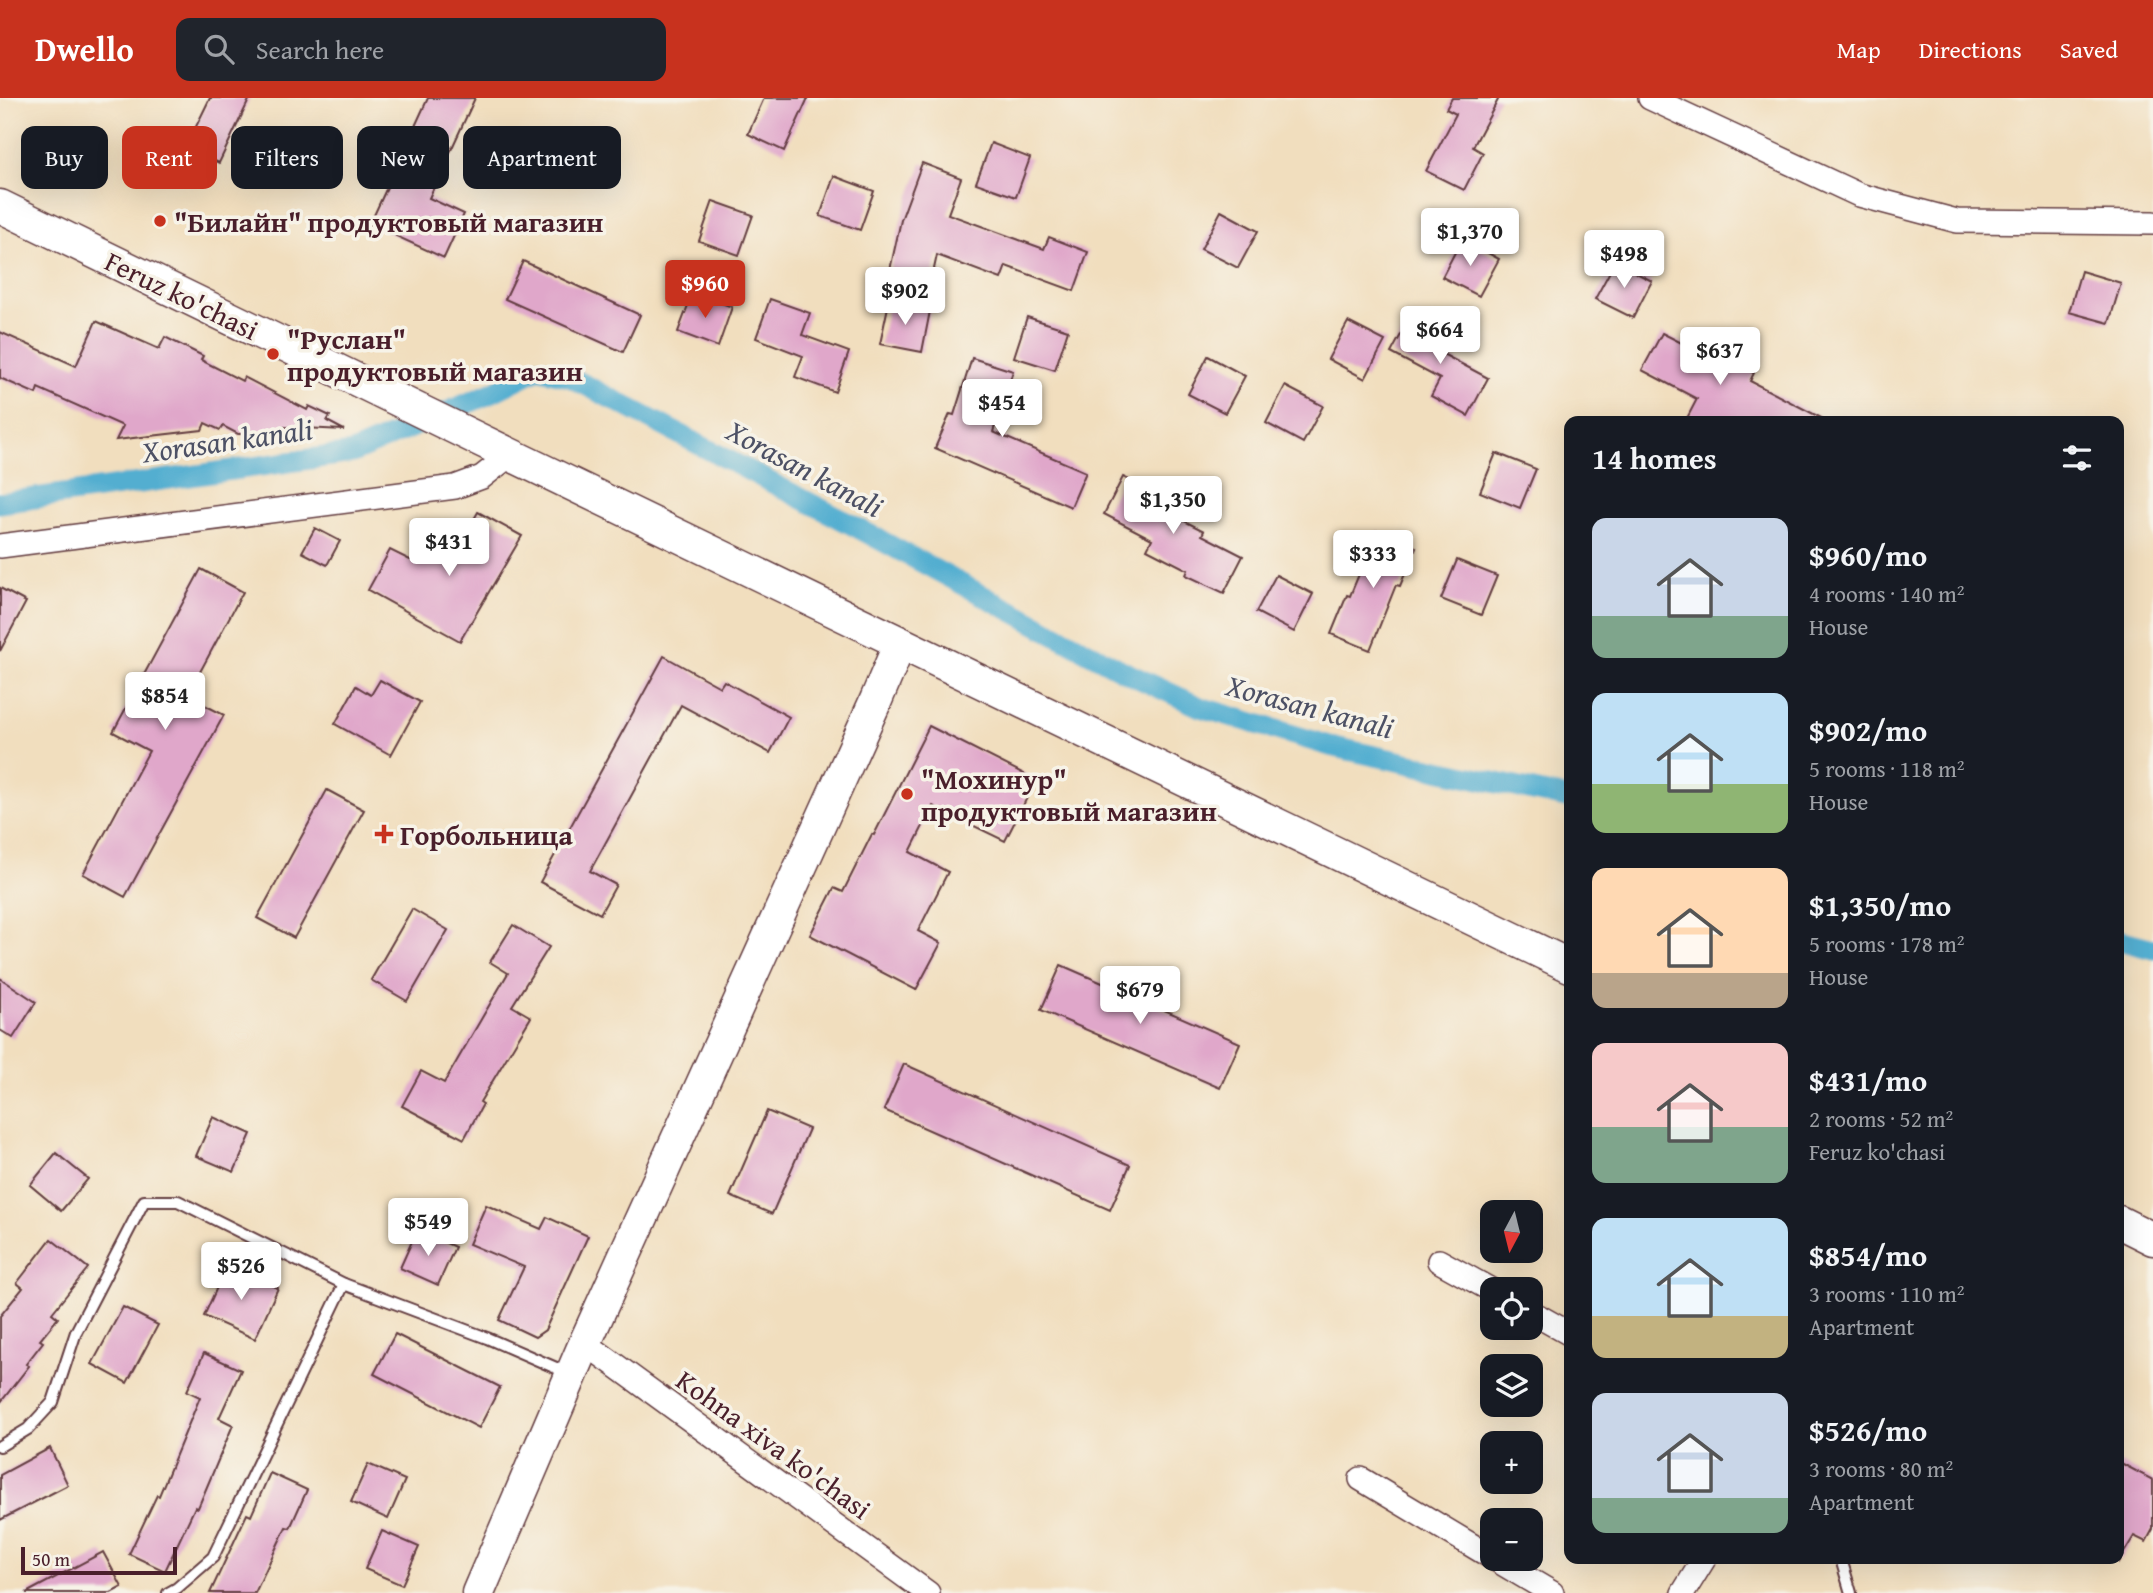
<!DOCTYPE html>
<html lang="en">
<head>
<meta charset="utf-8">
<style>
  body { margin:0; font-family:"Gentium Book Plus",serif; background:#20242c; color:#f1f3f6; height:100vh; display:flex; flex-direction:column; font-size:26px; white-space:nowrap }
  * { box-sizing:border-box; margin:0 }
  p { font-size:23px; color:#9ea1a6 }
  .icon { flex:none; width:38px; height:38px; fill:none; stroke:currentColor; stroke-width:2; stroke-linecap:round; stroke-linejoin:round }
  .map { position:relative; flex:1; overflow:hidden }
  .sheet { position:absolute; left:1564px; top:318px; width:560px; height:1148px; display:flex; flex-direction:column; background:#171b24; border-radius:14px; box-shadow:0 7px 28px #0002 }
  .sheet>* { flex:none }
  .guide { position:absolute; left:21px; top:28px; width:665px; height:63px; display:flex; gap:14px }
  .needle { width:46px; rotate:187deg }
  .buttons { position:absolute; left:1480px; top:1102px; display:grid; gap:14px }
  .buttons a { display:grid; place-items:center; width:63px; height:63px; border-radius:14px; background:#171b24; box-shadow:0 7px 28px #0002; font-size:35px }
  .scale { position:absolute; left:21px; bottom:18px; width:156px; box-sizing:border-box; padding-left:7px; border:4px solid #4a1f2b; border-top:0; font-size:19px; line-height:24px; white-space:nowrap; color:#4a1f2b; -webkit-text-stroke:5px #f7f3e8; paint-order:stroke }
  .price { position:absolute; translate:-50% -60px; padding:0 16px; border-radius:7px; background:#fff; color:#222; font-size:23px; line-height:46px; filter:drop-shadow(0 2px 4px #0008) }
  .price::after { content:''; position:absolute; left:50%; top:42px; width:21px; height:16px; margin-left:-10px; background:inherit; clip-path:polygon(0 0,100% 0,50% 100%) }
  .price.active { background:#c8321e; color:#fff }
  ul { padding:0; list-style:none }
  li { display:flex; align-items:center; gap:21px; height:175px; padding:0 28px }
  li span { display:grid; place-items:center; flex:none; width:196px; height:140px; border-radius:14px; color:#555 }
  li>.icon { margin-inline-start:auto }
  span .icon { width:84px; height:84px; fill:#fffc; stroke-width:1 }
  li b { font-size:30px }
  h2 { display:flex; justify-content:space-between; align-items:center; height:84px; padding:0 28px; font-size:30px }
  .tag { padding:0 24px; border-radius:14px; background:#171b24; box-shadow:0 7px 28px #0002; font-size:24px; line-height:63px }
  .tag.active { background:#c8321e; color:#fff }
  header { display:flex; align-items:center; gap:42px; box-sizing:border-box; height:98px; padding:0 35px; background:#c8321e; color:#fff }
  header strong { font-size:33px }
  nav { display:flex; gap:38px; margin-inline-start:auto; font-size:24px }
  .search { width:490px; height:63px; background:#20242c; display:flex; align-items:center; gap:18px; box-sizing:border-box; padding:0 24px; border-radius:14px; color:#9ea1a6; font-size:26px }
  .map>svg:first-child { display:block }
</style>
</head>
<body>
<header>
<strong>Dwello</strong>
<div class="search"><svg class="icon" aria-label="search" viewBox="0 0 24 24"><circle cx="10" cy="10" r="6"/><path d="M15 15l6 6"/></svg>Search here</div>
<nav><a>Map</a><a>Directions</a><a>Saved</a></nav>
</header>
<div class="map">
<svg width="2153" height="1495" viewBox="0 0 2153 1495">
  <rect width="100%" height="100%" fill="#f7f3e8"/>
  <filter id="ink" filterUnits="userSpaceOnUse"><feTurbulence type="fractalNoise" baseFrequency=".0143" numOctaves="2"/><feDisplacementMap in="SourceGraphic" scale="14" xChannelSelector="R" yChannelSelector="G"/><feConvolveMatrix kernelMatrix="1 2 1 2 8 2 1 2 1" color-interpolation-filters="sRGB"/></filter>
  <filter id="wash" filterUnits="userSpaceOnUse"><feTurbulence type="fractalNoise" baseFrequency=".00686" numOctaves="4" result="noise"/><feDisplacementMap in="SourceGraphic" scale="28" xChannelSelector="R" yChannelSelector="G"/><feGaussianBlur stdDeviation="1.57" result="paint"/><feColorMatrix in="noise" values="0 0 0 0 0 0 0 0 0 0 0 0 0 0 0 0 0 1.4 0 .05"/><feComposite in="paint" operator="in"/></filter>
  <g filter="url(#wash)">
    <rect width="100%" height="100%" fill="#f1debe"/>
    <g fill="none" stroke-linecap="round" stroke-linejoin="round">
      <g stroke="#52aed0" stroke-width="21">
        <path d="M0,405L352,355L489,296L538,271L570,279L856,429L1125,574L1200,609L1330,648L1570,701"/>
        <path d="M2119,842L2153,851"/>
      </g>
    </g>
    <g id="blocks">
      <g fill="#e0a7ca">
        <path d="M210,0H250L219,65L186,49Z"/>
        <path d="M428,0H475L429,100L464,116L444,160L370,126Z"/>
        <path d="M764,0H808L784,53L748,36Z"/>
        <path d="M1452,0H1499L1473,49L1483,55L1464,92L1426,73L1456,16L1446,11Z"/>
        <path d="M991,45L1030,60L1016,99L976,85Z"/>
        <path d="M922,65L961,80L948,116L1044,151L1049,139L1088,154L1074,193L1006,168L1001,181L937,157L932,180L890,172L901,122Z"/>
        <path d="M834,78L874,93L860,132L820,118Z"/>
        <path d="M713,103L753,117L739,157L699,143Z"/>
        <path d="M1221,113L1258,133L1238,170L1201,151Z"/>
        <path d="M1462,141L1499,161L1479,198L1442,179Z"/>
        <path d="M523,163L640,217L623,254L505,201Z"/>
        <path d="M1615,164L1652,183L1633,220L1595,201Z"/>
        <path d="M2081,173L2121,185L2109,225L2069,214Z"/>
        <path d="M693,194L732,209L718,249L678,234Z"/>
        <path d="M770,201L810,215L802,237L849,254L835,294L795,279L803,258L756,240Z"/>
        <path d="M889,204L930,213L922,254L880,246Z"/>
        <path d="M1411,218L1448,237L1439,254L1488,280L1468,318L1431,298L1440,281L1391,255Z"/>
        <path d="M1027,219L1068,232L1055,272L1014,259Z"/>
        <path d="M96,223L159,251L165,239L203,258L201,262L242,283L244,279L307,312L309,308L330,318L327,323L344,332L284,329L280,336H238L223,328L220,332L205,325L202,332L116,342L123,328L38,290L36,296L0,280V234L76,268Z"/>
        <path d="M1348,224L1385,243L1365,281L1328,261Z"/>
        <path d="M1662,235L1713,261L1717,255L1754,275L1750,283L1829,324H1685L1697,301L1642,272Z"/>
        <path d="M1208,258L1245,278L1225,315L1188,296Z"/>
        <path d="M972,260L1013,273L993,334L1086,374L1071,409L935,350L950,316L954,317Z"/>
        <path d="M1285,288L1323,308L1303,345L1266,325Z"/>
        <path d="M1496,355L1536,371L1520,410L1480,394Z"/>
        <path d="M1123,379L1161,398L1155,408L1204,433L1202,437L1243,458L1224,495L1186,477L1188,472L1147,451L1152,441L1104,416Z"/>
        <path d="M478,414L522,438L460,543L368,492L390,452L410,462L449,465Z"/>
        <path d="M315,430L340,443L327,467L302,454Z"/>
        <path d="M1377,433L1416,449L1400,488L1396,487L1370,552L1331,536L1347,497L1350,498Z"/>
        <path d="M1457,462L1497,478L1481,517L1441,501Z"/>
        <path d="M201,471L243,494L187,598L224,617L125,799L83,776L149,653L113,634Z"/>
        <path d="M1276,477L1313,496L1294,534L1256,514Z"/>
        <path d="M0,490L26,504L0,553Z"/>
        <path d="M664,558L720,589L724,583L789,619L770,655L681,607L590,773L616,787L600,816L540,784Z"/>
        <path d="M380,582L420,604L391,657L335,626L356,588L371,597Z"/>
        <path d="M929,628L1036,682L1005,743L933,708L910,754L948,774L918,833L941,845L916,892L810,837L834,790L843,794L872,736L874,737Z"/>
        <path d="M327,692L364,712L294,840L257,820Z"/>
        <path d="M412,811L448,832L407,903L371,882Z"/>
        <path d="M513,827L549,849L512,908L531,919L480,1004L483,1006L464,1041L402,1008L421,973L444,985L508,875L490,864Z"/>
        <path d="M1061,867L1240,945L1220,990L1041,912Z"/>
        <path d="M0,880L36,904L13,940L0,932Z"/>
        <path d="M904,966L1130,1067L1110,1112L884,1012Z"/>
        <path d="M767,1013L809,1031L772,1116L730,1098Z"/>
        <path d="M213,1019L251,1036L234,1074L196,1058Z"/>
        <path d="M56,1055L88,1081L61,1113L30,1087Z"/>
        <path d="M486,1107L541,1131L547,1119L588,1138L545,1232L535,1239L499,1222L524,1169L469,1146Z"/>
        <path d="M417,1132L455,1149L438,1187L400,1170Z"/>
        <path d="M51,1141L88,1170L52,1215L58,1220L40,1242L43,1244L26,1266L29,1268L0,1305V1218L23,1190L17,1185Z"/>
        <path d="M227,1167L278,1190L255,1241L204,1218Z"/>
        <path d="M123,1209L158,1227L127,1285L92,1266Z"/>
        <path d="M395,1236L500,1289L479,1330L374,1276Z"/>
        <path d="M204,1255L241,1272L219,1320L233,1327L198,1410L195,1409L165,1473L129,1456L157,1397L159,1398L200,1299L187,1293Z"/>
        <path d="M50,1350L68,1387L0,1422V1377Z"/>
        <path d="M2119,1364L2153,1382V1431L2146,1444L2134,1438L2119,1463Z"/>
        <path d="M368,1366L405,1382L388,1421L351,1404Z"/>
        <path d="M270,1375L307,1392L290,1430L286,1429L255,1495H210L247,1416L251,1418Z"/>
        <path d="M382,1433L419,1449L402,1487L365,1471Z"/>
        <path d="M103,1454L122,1489L111,1495H26Z"/>
      </g>
    </g>
  </g>
  <g filter="url(#ink)">
    <use href="#blocks" fill-opacity="0" stroke="#633c41" stroke-width="2"/>
    <g fill="none" stroke-linecap="round" stroke-linejoin="round">
      <g stroke="#633c41" stroke-width="14">
        <g id="service">
          <path d="M0,1348L28,1331L53,1304L76,1234L144,1103H178L344,1186L487,1240L570,1276"/>
          <path d="M1841,1461L1851,1495"/>
          <path d="M168,1495L177,1490L213,1459L344,1186"/>
        </g>
      </g>
      <g stroke="#633c41" stroke-width="26">
        <g id="minor">
          <path d="M1650,0L1859,97L1957,123L2153,125"/>
          <path d="M0,448L455,389L482,379L511,356"/>
          <path d="M1439,1163L1493,1193"/>
          <path d="M1531,1214L1570,1236"/>
          <path d="M585,1245L928,1495"/>
          <path d="M1361,1381L1493,1460"/>
          <path d="M1495,1461L1552,1495"/>
          <path d="M1683,1495L1704,1461"/>
        </g>
      </g>
      <g stroke="#633c41" stroke-width="35">
        <g id="secondary">
          <path d="M0,108L476,340L1570,868"/>
          <path d="M2119,1124L2153,1141"/>
          <path d="M478,1495L585,1245L876,602L900,545"/>
        </g>
      </g>
      <use href="#service" stroke="#fff" stroke-width="10"/>
      <use href="#minor" stroke="#fff" stroke-width="23"/>
      <use href="#secondary" stroke="#fff" stroke-width="32"/>
    </g>
  </g>
  <g fill="#c8321e" stroke="#f7f3e8" stroke-width="2.5">
    <circle cx="160" cy="123" r="7"/>
    <circle cx="273" cy="256" r="7"/>
    <circle cx="907" cy="696" r="7"/>
    <path d="M380.5 725.5h7v7h7v7h-7v7h-7v-7h-7v-7h7z"/>
  </g>
  <g text-anchor="middle" dominant-baseline="central" stroke-width="7" stroke-linejoin="round" paint-order="stroke">
    <g font-size="28" font-weight="bold" fill="#4a1f2b" stroke="#f7f3e8" text-anchor="start">
      <text x="174" y="123">"Билайн" продуктовый магазин</text>
      <text x="287" y="240">"Руслан"<tspan x="287" dy="32">продуктовый магазин</tspan></text>
      <text x="921" y="680">"Мохинур"<tspan x="921" dy="32">продуктовый магазин</tspan></text>
      <text x="400" y="736">Горбольница</text>
    </g>
    <g font-size="28" fill="#4a1f2b" stroke="#f7f3e8">
      <text transform="translate(182 197) rotate(26)">Feruz ko'chasi</text>
      <text transform="translate(774 1346) rotate(36)">Kohna xiva ko'chasi</text>
    </g>
    <g font-size="30" font-style="italic" fill="#4d5165" stroke="#f7f3e8">
      <text transform="translate(227 342) rotate(-8)">Xorasan kanali</text>
      <text transform="translate(805 370) rotate(28)">Xorasan kanali</text>
      <text transform="translate(1310 608) rotate(15)">Xorasan kanali</text>
    </g>
  </g>
</svg>
<div class="buttons">
<a><svg class="needle" viewBox="-14 -14 28 28"><path d="M0-13l5 13h-10z" fill="#e53935"/><path d="M0 13l5-13h-10z" fill="#9ea1a6"/></svg></a>
<a><svg class="icon" aria-label="locate" viewBox="0 0 24 24"><circle cx="12" cy="12" r="6"/><path d="M12 2v4M12 18v4M2 12h4M18 12h4"/></svg></a>
<a><svg class="icon" aria-label="layers" viewBox="0 0 24 24"><path d="M12 4l9 5-9 5-9-5zM3 14l9 5 9-5"/></svg></a>
<a>+</a>
<a>−</a>
</div>
<div class="scale">50 m</div>
<b class="price" style="left:1470px;top:170px">$1,370</b>
<b class="price" style="left:1624px;top:192px">$498</b>
<b class="price active" style="left:705px;top:222px">$960</b>
<b class="price" style="left:905px;top:229px">$902</b>
<b class="price" style="left:1440px;top:268px">$664</b>
<b class="price" style="left:1720px;top:289px">$637</b>
<b class="price" style="left:1002px;top:341px">$454</b>
<b class="price" style="left:1173px;top:438px">$1,350</b>
<b class="price" style="left:449px;top:480px">$431</b>
<b class="price" style="left:1373px;top:492px">$333</b>
<b class="price" style="left:165px;top:634px">$854</b>
<b class="price" style="left:1140px;top:928px">$679</b>
<b class="price" style="left:428px;top:1160px">$549</b>
<b class="price" style="left:241px;top:1204px">$526</b>
<div class="guide">
<a class="tag">Buy</a>
<a class="tag active">Rent</a>
<a class="tag">Filters</a>
<a class="tag">New</a>
<a class="tag">Apartment</a>
</div>
<section class="sheet">
<h2>14 homes<svg class="icon" aria-label="filters" viewBox="0 0 24 24"><path d="M4 7h16M4 17h16"/><circle cx="9" cy="7" r="2"/><circle cx="15" cy="17" r="2"/></svg></h2>
<ul>
<li><span style="background:linear-gradient(#c9d6e8 70%,#7fa58c 0)"><svg class="icon" aria-label="home" viewBox="0 0 24 24"><path d="M3 11l9-7 9 7M6 9v11h12V9"/></svg></span><div><b>$960/mo</b><p>4 rooms · 140 m²</p><p>House</p></div></li>
<li><span style="background:linear-gradient(#bfe0f5 65%,#8fb573 0)"><svg class="icon" aria-label="home" viewBox="0 0 24 24"><path d="M3 11l9-7 9 7M6 9v11h12V9"/></svg></span><div><b>$902/mo</b><p>5 rooms · 118 m²</p><p>House</p></div></li>
<li><span style="background:linear-gradient(#ffd9b3 75%,#b9a48a 0)"><svg class="icon" aria-label="home" viewBox="0 0 24 24"><path d="M3 11l9-7 9 7M6 9v11h12V9"/></svg></span><div><b>$1,350/mo</b><p>5 rooms · 178 m²</p><p>House</p></div></li>
<li><span style="background:linear-gradient(#f6c9c9 60%,#7fa58c 0)"><svg class="icon" aria-label="home" viewBox="0 0 24 24"><path d="M3 11l9-7 9 7M6 9v11h12V9"/></svg></span><div><b>$431/mo</b><p>2 rooms · 52 m²</p><p>Feruz ko'chasi</p></div></li>
<li><span style="background:linear-gradient(#bfe0f5 70%,#c2b280 0)"><svg class="icon" aria-label="home" viewBox="0 0 24 24"><path d="M3 11l9-7 9 7M6 9v11h12V9"/></svg></span><div><b>$854/mo</b><p>3 rooms · 110 m²</p><p>Apartment</p></div></li>
<li><span style="background:linear-gradient(#c9d6e8 75%,#7fa58c 0)"><svg class="icon" aria-label="home" viewBox="0 0 24 24"><path d="M3 11l9-7 9 7M6 9v11h12V9"/></svg></span><div><b>$526/mo</b><p>3 rooms · 80 m²</p><p>Apartment</p></div></li>
</ul>
</section>
</div>
</body>
</html>
